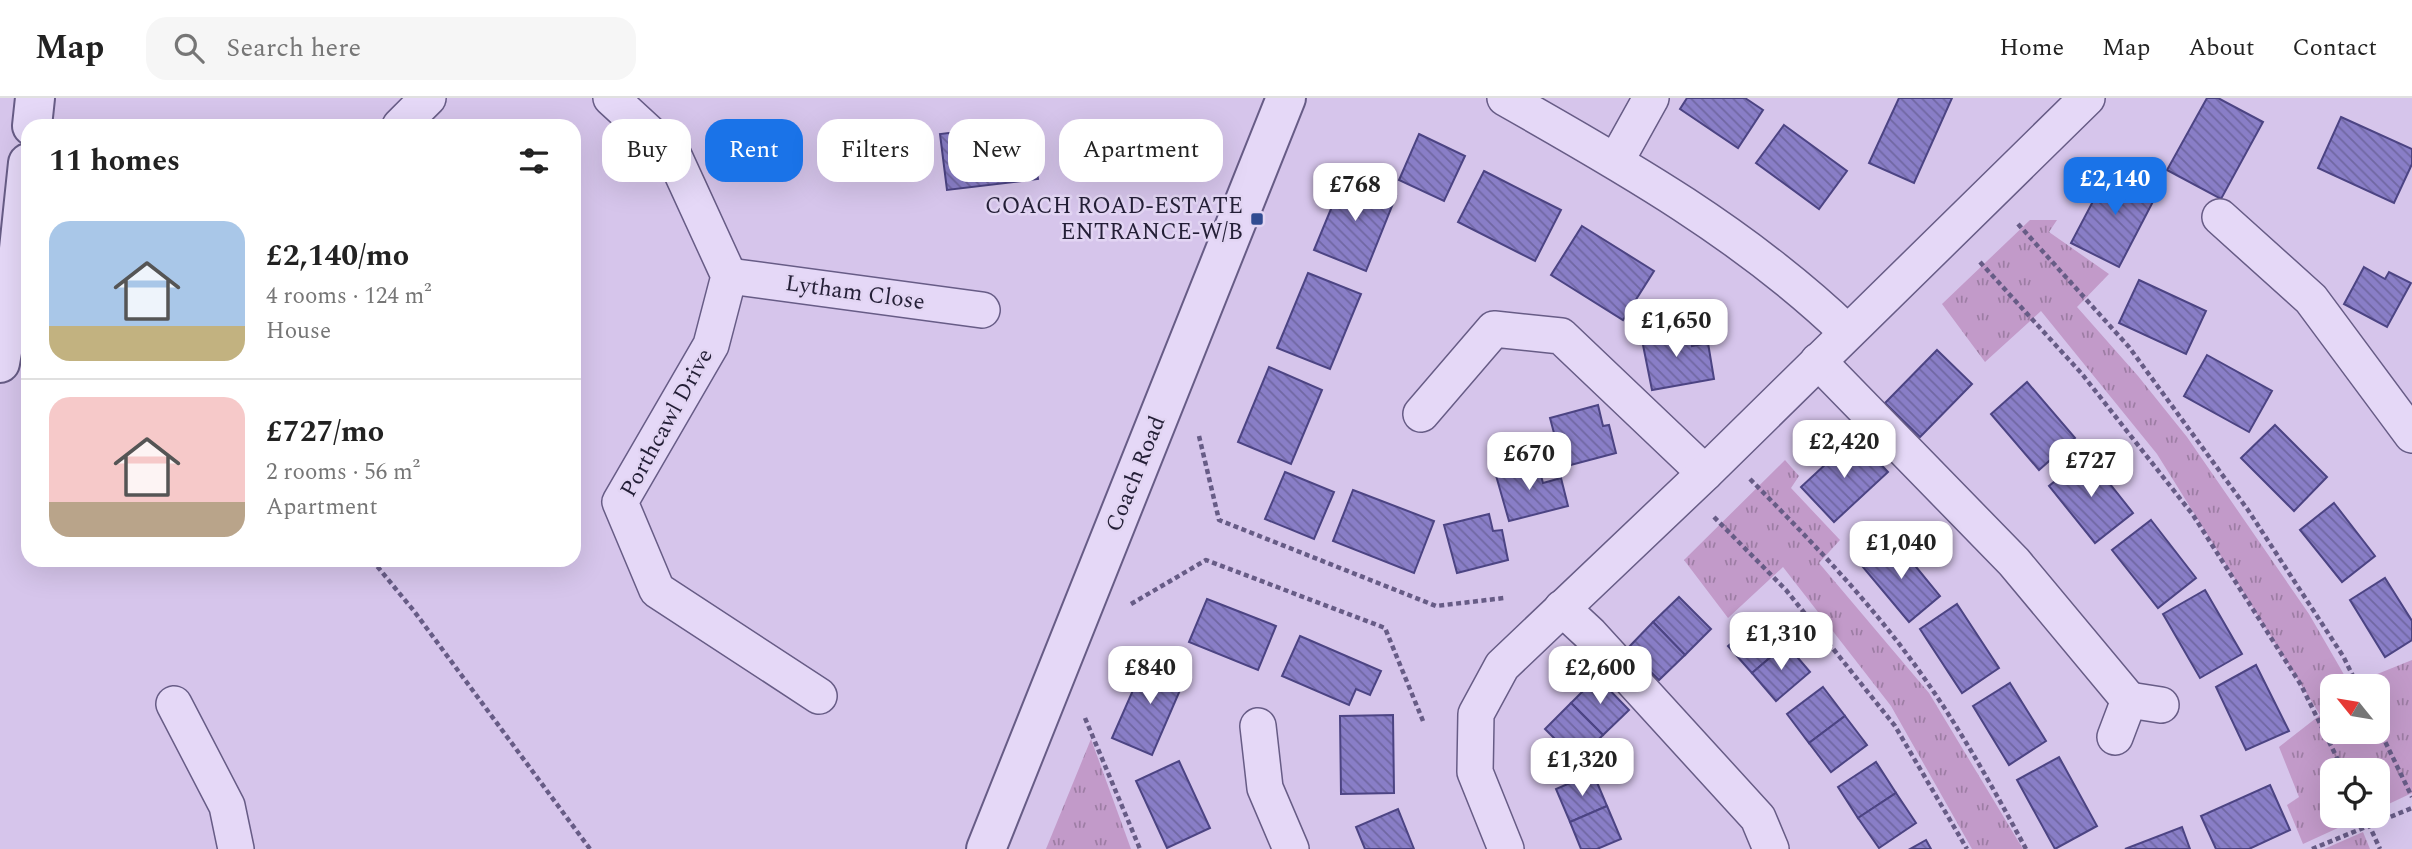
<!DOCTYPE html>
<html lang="en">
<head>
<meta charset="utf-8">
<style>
  body { margin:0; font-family:Spectral,serif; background:#f6f6f6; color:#222; height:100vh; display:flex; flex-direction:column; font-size:26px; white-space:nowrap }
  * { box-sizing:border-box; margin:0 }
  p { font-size:23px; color:#767676 }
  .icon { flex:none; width:38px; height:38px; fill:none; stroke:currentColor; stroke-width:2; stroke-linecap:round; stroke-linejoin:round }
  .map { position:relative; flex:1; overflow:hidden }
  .details { position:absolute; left:21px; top:21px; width:560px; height:448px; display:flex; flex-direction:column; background:#fff; border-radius:21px; box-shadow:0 7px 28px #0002 }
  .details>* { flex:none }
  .top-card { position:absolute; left:602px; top:21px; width:665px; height:63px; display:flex; gap:14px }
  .needle { width:46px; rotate:300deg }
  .fabs { position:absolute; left:2320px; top:576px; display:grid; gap:14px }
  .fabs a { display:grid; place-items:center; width:70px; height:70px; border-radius:14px; background:#fff; box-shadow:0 7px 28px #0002; font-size:35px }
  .price { position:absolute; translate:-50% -60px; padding:0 16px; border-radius:14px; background:#fff; color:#222; font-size:23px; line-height:46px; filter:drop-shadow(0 2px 4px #0008) }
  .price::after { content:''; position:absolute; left:50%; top:42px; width:21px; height:16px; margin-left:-10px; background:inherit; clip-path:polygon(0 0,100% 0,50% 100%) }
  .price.selected { background:#1a73e8; color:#fff }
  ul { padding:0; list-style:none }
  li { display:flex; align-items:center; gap:21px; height:175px; padding:0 28px }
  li+li { border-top:2px solid #e0e0e0 }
  li span { display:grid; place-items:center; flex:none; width:196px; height:140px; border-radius:21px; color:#555 }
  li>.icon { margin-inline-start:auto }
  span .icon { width:84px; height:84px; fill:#fffc; stroke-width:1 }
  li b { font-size:30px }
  h2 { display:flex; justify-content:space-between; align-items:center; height:84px; padding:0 28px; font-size:30px }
  .tag { padding:0 24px; border-radius:21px; background:#fff; box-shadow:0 7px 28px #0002; font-size:24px; line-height:63px }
  .tag.selected { background:#1a73e8; color:#fff }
  header { display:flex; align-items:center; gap:42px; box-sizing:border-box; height:98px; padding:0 35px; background:#fff; border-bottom:2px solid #e0e0e0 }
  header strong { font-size:33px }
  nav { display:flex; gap:38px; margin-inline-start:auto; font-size:24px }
  .search { width:490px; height:63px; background:#f6f6f6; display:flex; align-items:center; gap:18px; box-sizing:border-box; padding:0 24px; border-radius:21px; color:#767676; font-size:26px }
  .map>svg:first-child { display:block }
</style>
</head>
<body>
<header>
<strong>Map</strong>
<div class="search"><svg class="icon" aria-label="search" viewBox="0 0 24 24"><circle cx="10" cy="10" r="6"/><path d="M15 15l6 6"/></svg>Search here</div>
<nav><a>Home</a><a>Map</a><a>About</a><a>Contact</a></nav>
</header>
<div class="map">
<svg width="2412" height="751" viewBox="0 0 2412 751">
  <defs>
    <pattern id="grass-tufts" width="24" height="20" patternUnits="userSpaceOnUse" patternTransform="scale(1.75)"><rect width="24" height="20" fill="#c29ac9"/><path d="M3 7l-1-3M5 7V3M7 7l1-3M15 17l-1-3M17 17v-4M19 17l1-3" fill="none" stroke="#9d7da4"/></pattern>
    <pattern id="building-back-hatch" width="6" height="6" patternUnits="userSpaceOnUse" patternTransform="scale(1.75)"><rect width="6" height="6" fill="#897ec7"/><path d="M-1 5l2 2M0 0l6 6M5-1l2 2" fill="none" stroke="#7067a2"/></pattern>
  </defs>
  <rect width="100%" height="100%" fill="#d6c5eb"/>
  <g fill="url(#grass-tufts)" fill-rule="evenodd">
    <path d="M2030,122H2057L2049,134L2109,176L2077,209L2138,278L2187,339L2309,516L2350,587L2412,562V695L2378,711V672H2333V718H2364L2303,746L2287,707L2299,699L2279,649L2320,617L2157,356L2041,213L1985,264L1942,206ZM2378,588V634H2333V588Z"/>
    <path d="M1785,362L1799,378L1791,390L1840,442L1819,465L1929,595L2023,751H1972L1891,608L1783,469L1728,520L1684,462Z"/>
    <path d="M1091,641L1131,751H1046Z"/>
    <path d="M2363,734L2370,751H2324Z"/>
  </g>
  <g fill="url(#building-back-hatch)" stroke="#4c4483" stroke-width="2">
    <path d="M1687,0H1745L1763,12L1738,50L1680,11Z"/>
    <path d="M1899,0H1952L1914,85L1869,65Z"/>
    <path d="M2207,0H2218L2263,24L2221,101L2167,72Z"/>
    <path d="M2341,19L2412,51V66L2394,105L2318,70Z"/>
    <path d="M1031,25L1038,81L947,92L940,36Z"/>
    <path d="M1784,27L1847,73L1819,111L1756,65Z"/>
    <path d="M1419,36L1465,58L1444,103L1399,82Z"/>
    <path d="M2111,69L2158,94L2119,169L2071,145Z"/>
    <path d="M1484,73L1561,112L1535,163L1458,124Z"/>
    <path d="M1345,77L1396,98L1366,173L1314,152Z"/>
    <path d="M1582,128L1654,173L1623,222L1551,177Z"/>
    <path d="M2364,169L2385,181L2389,174L2411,185L2387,229L2344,206Z"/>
    <path d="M1308,175L1361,196L1330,271L1277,250Z"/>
    <path d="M2139,182L2206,213L2186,256L2119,225Z"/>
    <path d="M1689,228L1692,248L1708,245L1714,281L1652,292L1641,237Z"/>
    <path d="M1937,252L1972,286L1920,339L1885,305Z"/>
    <path d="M2207,257L2272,293L2249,334L2184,298Z"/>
    <path d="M1269,269L1322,292L1291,366L1238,344Z"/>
    <path d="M2027,284L2075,340L2039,372L1991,316Z"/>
    <path d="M1598,307L1603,328L1609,327L1616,355L1563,369L1550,320Z"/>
    <path d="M2275,327L2327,379L2294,413L2241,360Z"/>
    <path d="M1855,339L1888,374L1834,424L1801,389Z"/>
    <path d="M2087,357L2133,415L2095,445L2049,388Z"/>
    <path d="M1537,363L1543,385L1561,380L1568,408L1509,423L1495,374Z"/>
    <path d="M1285,374L1334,394L1314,441L1265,421Z"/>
    <path d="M1353,392L1434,423L1414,475L1333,443Z"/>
    <path d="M2334,405L2375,458L2342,484L2300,432Z"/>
    <path d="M1489,416L1493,433L1502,432L1508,462L1457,475L1444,427Z"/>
    <path d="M2151,422L2196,480L2158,510L2112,452Z"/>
    <path d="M1894,442L1940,498L1909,524L1862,468Z"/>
    <path d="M2385,480L2412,523V542L2385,559L2350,502Z"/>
    <path d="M2205,492L2242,556L2200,580L2163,516Z"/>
    <path d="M1679,499L1711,531L1685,557L1653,524Z"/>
    <path d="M1207,501L1276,528L1258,572L1189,544Z"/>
    <path d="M1957,506L1999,570L1962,595L1920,531Z"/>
    <path d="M1763,518L1786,546L1752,575L1728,548Z"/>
    <path d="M1653,524L1685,557L1659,582L1627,551Z"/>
    <path d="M1300,538L1381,573L1370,597L1356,591L1349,607L1282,578Z"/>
    <path d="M1786,546L1810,574L1776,603L1752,575Z"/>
    <path d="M1148,558L1187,576L1152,657L1112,640Z"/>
    <path d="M2256,567L2289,633L2246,652L2216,589Z"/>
    <path d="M1597,579L1629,612L1603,637L1571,605Z"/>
    <path d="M2010,585L2046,643L2009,667L1973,608Z"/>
    <path d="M1823,589L1845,618L1809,645L1787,616Z"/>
    <path d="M1571,605L1603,637L1577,663L1545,631Z"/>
    <path d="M1393,617L1394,695L1341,696L1340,618Z"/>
    <path d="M1845,618L1867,647L1831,674L1809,645Z"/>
    <path d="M2059,659L2097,728L2055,751L2017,682Z"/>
    <path d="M1179,663L1210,730L1167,750L1136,683Z"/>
    <path d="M1876,664L1896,695L1858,720L1838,689Z"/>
    <path d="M1593,675L1607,708L1570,724L1556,691Z"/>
    <path d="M2270,687L2290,732L2249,751H2216L2201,718Z"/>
    <path d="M1896,695L1916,725L1879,750L1858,720Z"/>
    <path d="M1607,708L1621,741L1597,751H1581L1570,724Z"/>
    <path d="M1398,711L1414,751H1365L1356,729Z"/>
    <path d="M2182,729L2190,751H2125Z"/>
    <path d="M1926,742L1931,751H1910Z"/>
  </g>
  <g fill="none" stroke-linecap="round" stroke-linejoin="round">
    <g stroke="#675c86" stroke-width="38">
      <g id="minor">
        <path d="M611,0L674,58L729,178L711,247L620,404L657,492L819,598"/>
        <path d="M1505,0C1627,69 1746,137 1847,234"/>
        <path d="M400,28L428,0"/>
        <path d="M1616,63L1651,0"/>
        <path d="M2220,119L2311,201L2412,337"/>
        <path d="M729,178L982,212"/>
        <path d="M1818,263L2014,464L2129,602"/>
        <path d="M1421,316L1494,231L1561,238L1705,375"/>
        <path d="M1562,510L1590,536L1758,720L1771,751"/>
        <path d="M174,606L227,708L236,751"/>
        <path d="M1258,628L1265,690L1291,751"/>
        <path d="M2115,639L2129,602L2161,607"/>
        <path d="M1506,751L1475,674L1476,616L1502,568L1705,375L2087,0"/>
      </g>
    </g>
    <g stroke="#675c86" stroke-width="42">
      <g id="tertiary">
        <path d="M32,28L35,0"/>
        <path d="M0,265L17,170L28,65"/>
        <path d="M986,751L1286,0"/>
      </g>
    </g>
    <g stroke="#675c86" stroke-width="4.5" stroke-dasharray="5 3.5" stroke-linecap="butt">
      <path d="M2018,126L2129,249L2248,412L2343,558L2358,588"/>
      <path d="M1980,164L2082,276L2193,417L2301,587L2343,672"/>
      <path d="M1199,338L1219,422L1436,508L1504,500"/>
      <path d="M1750,381C1803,435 1857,490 1903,551C1951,614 1989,682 2026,751"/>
      <path d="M1714,419L1786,492L1895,628L1967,751"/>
      <path d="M372,462L414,513L590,751"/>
      <path d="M1131,506L1206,462L1385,530L1423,623"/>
      <path d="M1085,620L1140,751"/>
      <path d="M2378,629L2412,699"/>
      <path d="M2365,718L2380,751"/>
      <path d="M2312,751L2412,710"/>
    </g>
    <use href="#minor" stroke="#e5d8f7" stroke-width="35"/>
    <use href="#tertiary" stroke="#e5d8f7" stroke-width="38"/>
  </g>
  <rect fill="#304b91" stroke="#e2d5f3" stroke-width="2.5" x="1250" y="114" width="14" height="14" rx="3.5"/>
  <g text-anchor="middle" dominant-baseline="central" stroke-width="5" stroke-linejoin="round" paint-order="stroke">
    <g font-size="23" fill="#241f37" stroke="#e2d5f3" text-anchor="end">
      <text x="1243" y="108">COACH ROAD-ESTATE<tspan x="1243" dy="26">ENTRANCE-W/B</tspan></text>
    </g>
    <g font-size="23" fill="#241f37" stroke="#e2d5f3">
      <text transform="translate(855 195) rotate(8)">Lytham Close</text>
      <text transform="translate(667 325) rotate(-61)">Porthcawl Drive</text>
      <text transform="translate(1136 376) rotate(-68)">Coach Road</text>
    </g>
  </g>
</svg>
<div class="fabs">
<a><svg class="needle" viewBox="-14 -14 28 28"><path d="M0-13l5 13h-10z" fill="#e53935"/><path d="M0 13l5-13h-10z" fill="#767676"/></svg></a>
<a><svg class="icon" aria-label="locate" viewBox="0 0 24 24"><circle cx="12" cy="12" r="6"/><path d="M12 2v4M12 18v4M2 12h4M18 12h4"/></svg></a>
</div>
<b class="price selected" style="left:2115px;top:119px">£2,140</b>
<b class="price" style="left:1355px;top:125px">£768</b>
<b class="price" style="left:1676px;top:261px">£1,650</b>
<b class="price" style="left:1844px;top:382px">£2,420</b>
<b class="price" style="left:1529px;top:394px">£670</b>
<b class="price" style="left:2091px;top:401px">£727</b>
<b class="price" style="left:1901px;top:483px">£1,040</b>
<b class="price" style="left:1781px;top:574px">£1,310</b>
<b class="price" style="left:1150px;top:608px">£840</b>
<b class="price" style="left:1600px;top:608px">£2,600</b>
<b class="price" style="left:1582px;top:700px">£1,320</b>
<div class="top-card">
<a class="tag">Buy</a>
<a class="tag selected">Rent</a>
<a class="tag">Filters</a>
<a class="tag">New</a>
<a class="tag">Apartment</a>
</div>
<section class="details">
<h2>11 homes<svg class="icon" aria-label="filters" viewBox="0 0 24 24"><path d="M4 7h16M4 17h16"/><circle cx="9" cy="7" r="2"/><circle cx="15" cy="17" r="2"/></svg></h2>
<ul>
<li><span style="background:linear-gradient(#a9c7e8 75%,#c2b280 0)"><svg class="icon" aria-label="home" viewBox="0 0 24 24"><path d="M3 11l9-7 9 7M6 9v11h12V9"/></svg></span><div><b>£2,140/mo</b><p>4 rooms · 124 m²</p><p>House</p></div></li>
<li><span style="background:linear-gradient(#f6c9c9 75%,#b9a48a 0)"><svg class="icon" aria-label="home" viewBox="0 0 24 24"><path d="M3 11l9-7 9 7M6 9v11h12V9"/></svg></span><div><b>£727/mo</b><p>2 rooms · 56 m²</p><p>Apartment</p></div></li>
</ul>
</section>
</div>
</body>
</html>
